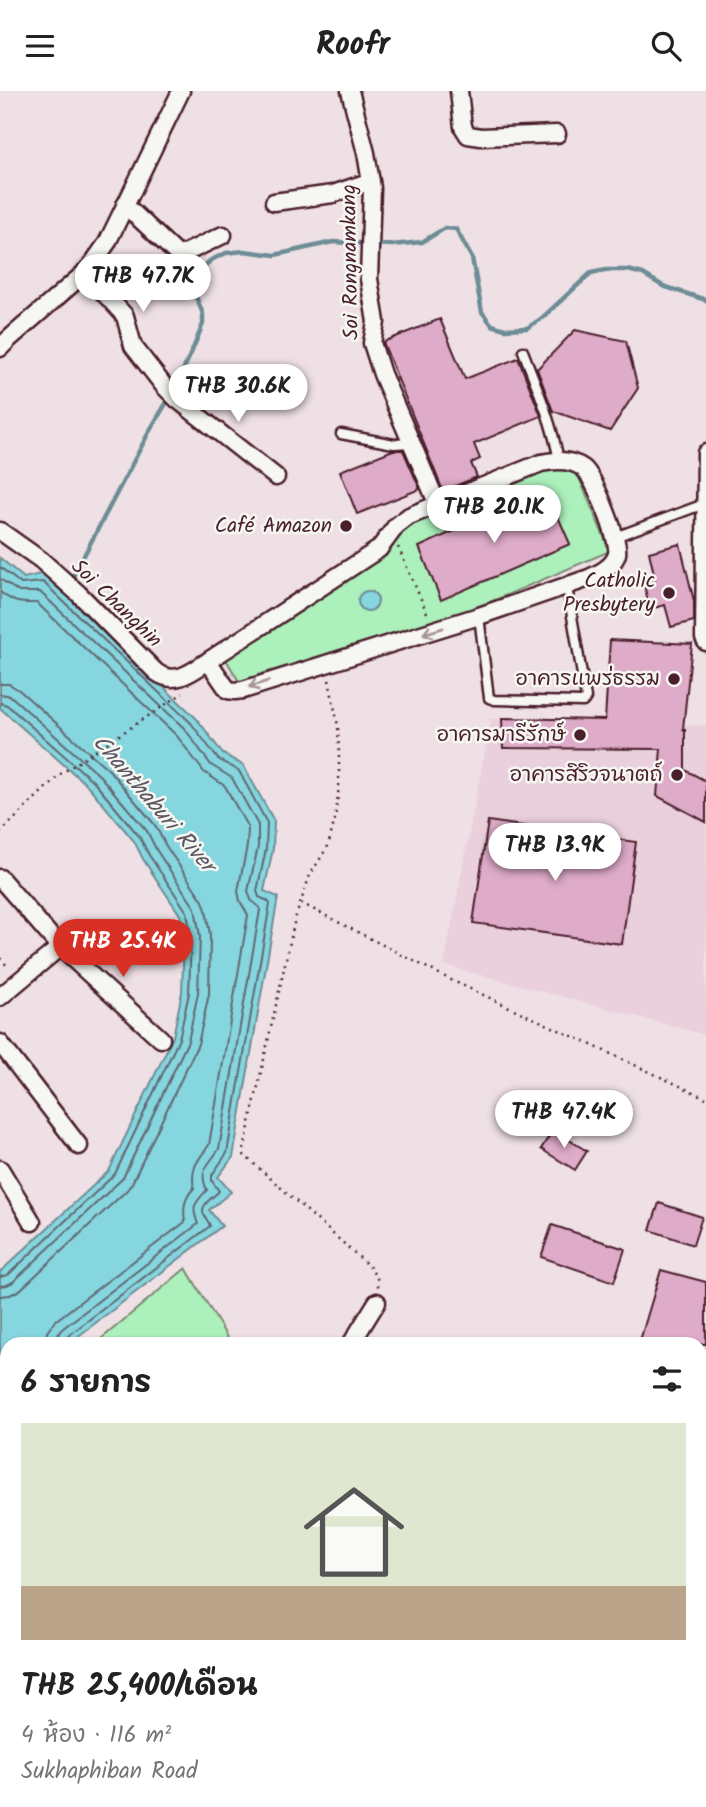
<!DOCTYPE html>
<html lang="th">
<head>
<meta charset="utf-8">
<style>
  body { margin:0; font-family:Kalam,"Playpen Sans Thai",sans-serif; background:#f6f6f6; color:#222; height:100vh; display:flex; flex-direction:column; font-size:26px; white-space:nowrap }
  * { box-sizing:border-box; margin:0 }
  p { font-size:23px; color:#767676 }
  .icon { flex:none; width:38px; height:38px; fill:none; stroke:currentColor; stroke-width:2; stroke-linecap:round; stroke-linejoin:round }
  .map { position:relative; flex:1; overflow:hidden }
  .panel { position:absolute; left:0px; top:1246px; width:707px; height:471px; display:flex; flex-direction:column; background:#fff; border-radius:21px 21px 0 0; box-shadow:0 2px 5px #0004 }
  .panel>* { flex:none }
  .price { position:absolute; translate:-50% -60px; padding:0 16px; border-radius:24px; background:#fff; color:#222; font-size:23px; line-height:46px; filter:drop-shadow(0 2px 4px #0008) }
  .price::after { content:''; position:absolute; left:50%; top:42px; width:21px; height:16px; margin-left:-10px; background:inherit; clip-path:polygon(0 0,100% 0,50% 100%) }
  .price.selected { background:#d93025; color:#fff }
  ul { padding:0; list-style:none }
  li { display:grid; align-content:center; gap:14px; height:371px; padding:0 21px }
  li+li { border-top:2px solid #e0e0e0 }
  li span { display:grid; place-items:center; height:217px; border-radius:0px; color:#555 }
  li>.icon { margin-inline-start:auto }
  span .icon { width:126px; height:126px; fill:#fffc; stroke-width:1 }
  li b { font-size:30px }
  h2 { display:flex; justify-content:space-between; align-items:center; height:84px; padding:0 21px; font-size:30px }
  header { display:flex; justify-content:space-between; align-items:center; height:91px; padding:0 21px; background:#fff; font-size:32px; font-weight:600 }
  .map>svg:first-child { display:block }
</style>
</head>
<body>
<header><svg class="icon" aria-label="menu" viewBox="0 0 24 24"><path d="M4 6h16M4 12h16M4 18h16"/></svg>Roofr<svg class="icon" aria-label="search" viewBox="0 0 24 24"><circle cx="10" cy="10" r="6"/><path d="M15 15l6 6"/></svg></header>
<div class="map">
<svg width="706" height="1716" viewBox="0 0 706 1716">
  <rect width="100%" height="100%" fill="#efe0e5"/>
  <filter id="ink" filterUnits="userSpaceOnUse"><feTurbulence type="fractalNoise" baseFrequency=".0143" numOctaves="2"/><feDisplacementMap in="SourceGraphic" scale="14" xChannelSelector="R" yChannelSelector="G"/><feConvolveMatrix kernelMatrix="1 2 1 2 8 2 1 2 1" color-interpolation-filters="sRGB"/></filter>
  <g filter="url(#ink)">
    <g fill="#ead0dc">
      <path d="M491,628L706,635V944L444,874Z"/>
      <path d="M700,1635L706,1636V1716H633L634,1710H700Z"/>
    </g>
    <g fill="#acf0bb" stroke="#7b8873" stroke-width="2">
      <path d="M548,376L577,382L610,460L443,531L241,594L224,565L388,460L403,436Z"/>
      <path d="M186,1177L231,1253H95Z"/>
      <path d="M7,1326V1424L0,1420V1333Z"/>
      <path d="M700,1435L706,1436V1607L700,1606Z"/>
    </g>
    <g fill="#85d6de" stroke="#6d8d96" stroke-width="2">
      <path d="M0,467L24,487L44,482L197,628L223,663L243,674L274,730L273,758L264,800L278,806L233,1066L218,1086L231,1101L209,1119L222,1135L68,1253H7V1300L0,1305V1181L109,1080L173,946L182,901L184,845L180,824L143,768L134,750L89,696L0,617Z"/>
      <circle cx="368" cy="510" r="10"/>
      <path d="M700,1460L706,1461V1581L700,1580Z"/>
    </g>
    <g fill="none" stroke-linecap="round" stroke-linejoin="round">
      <g stroke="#626873" stroke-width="2">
        <path d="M0,476L21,493L43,491L191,632L218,668L239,680L267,732L266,758L257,800L259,806L268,810L270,813L227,1062L212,1084V1090L219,1100C213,1107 199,1114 204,1124C206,1128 209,1131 210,1135L68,1245L65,1253"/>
        <path d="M0,488L19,501H40L185,638L211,674L232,687L258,734V756L248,800L251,809L259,816L260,819L219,1058C208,1075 198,1079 207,1099C194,1113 191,1115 198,1133L62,1238L57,1245L56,1253"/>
        <path d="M0,501C15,513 20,512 37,512L177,645L204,681L225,695L248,737L247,755L238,800L240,810L248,824L209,1054C198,1070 190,1076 194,1097C184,1108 183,1116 185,1131L55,1230L47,1241L45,1253"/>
        <path d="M0,593H9L19,599L109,679L155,734L166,755L203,810L206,819L210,844L209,903L198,953L132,1092L127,1099L20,1199L10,1204L0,1205"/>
        <path d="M0,603L7,604L13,607L100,685L147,740L157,760L195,817L200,845L198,902L188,950L123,1087L13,1191L7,1194L0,1195"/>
        <path d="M0,612L7,614L94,691L139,745L149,764L187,821L191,845L189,902L179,948L115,1083L8,1184L0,1186"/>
      </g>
      <path stroke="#6d8d96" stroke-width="4.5" d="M70,491L149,341L174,299L192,260L203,233V223L194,201V191L198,181L211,169L226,162L244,160L275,164L333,151L392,154L422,151L445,137L456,138L472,167L482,221L492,234L505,238L527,237L542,227L591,182L606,179H628L643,183L663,195L706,209"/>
    </g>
    <g fill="#deabc8" stroke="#4a1f2b" stroke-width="2">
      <path d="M440,228L465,288L518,267L541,325L474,353L480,368L471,372L477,386L443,400L383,251Z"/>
      <path d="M575,239L626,250L638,297L610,340L553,320L537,278Z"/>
      <path d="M393,359H403L420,398L357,423L340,380Z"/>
      <path d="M546,398L570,453L441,509L419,456Z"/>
      <path d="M680,453L694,510V530L671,536L665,514L650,518L643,490L655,487L649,461Z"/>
      <path d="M610,549L692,553L683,638H685V679L706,690V731L657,705L661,658L503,657L502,627L605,629Z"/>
      <path d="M488,730L636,751L622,853L473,832Z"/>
      <path d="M553,1039L587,1060L575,1079L541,1058Z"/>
      <path d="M659,1112L702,1126L693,1154L650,1139Z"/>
      <path d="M552,1134L625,1158L614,1191L541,1166Z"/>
      <path d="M661,1179L706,1191V1253H639Z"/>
    </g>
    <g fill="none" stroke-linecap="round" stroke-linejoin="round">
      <g stroke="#4a1f2b" stroke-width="13">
        <g id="service">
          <path d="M523,260C537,296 552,331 559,370"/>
          <path d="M341,343L394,353L411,352"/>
          <path d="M615,446L704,413"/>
          <path d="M479,525L489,607L494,609L583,611L586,607L567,496"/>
        </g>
      </g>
      <g stroke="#4a1f2b" stroke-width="21">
        <g id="minor">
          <path d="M350,0L366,62L372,97L369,188L376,231L372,252L382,283L438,414"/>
          <path d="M459,0L463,36L468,44L481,46L557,43"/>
          <path d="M274,111L333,103L371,90"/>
          <path d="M125,114L179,165L223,144"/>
          <path d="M85,181L125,225L133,255L164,295L178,309L276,386"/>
          <path d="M0,257L9,248L88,179L107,152L181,0"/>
          <path d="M706,362L704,547L706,551"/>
          <path d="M0,440L41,469L79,503L156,581C175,595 192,581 208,570L379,458L396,435L409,425L541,372C555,369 571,368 583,377C594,385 620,450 617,463C613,476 600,482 589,487L479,525L243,599L235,600L228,599L208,570"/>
          <path d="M0,787L60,856L161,948"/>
          <path d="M0,906L60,856"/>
          <path d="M0,952L79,1055"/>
          <path d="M0,1078L32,1131"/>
          <path d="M351,1253L377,1211"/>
          <path d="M0,1432L7,1436"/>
          <path d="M700,1619L706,1620"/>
          <path d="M259,1710V1716"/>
          <path d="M457,1710L467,1716"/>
          <path d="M580,1710L586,1716"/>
          <path d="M67,1716L73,1710"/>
          <path d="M544,1716L548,1710"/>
          <path d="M620,1716L621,1710"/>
        </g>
      </g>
      <g stroke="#4a1f2b" stroke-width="2.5" stroke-dasharray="2 5" stroke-linecap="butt">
        <path d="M398,456L428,524"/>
        <path d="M329,589L338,635L339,664V695L335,728L328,755L310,784L295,828L243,1063L369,1175L378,1189V1197"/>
        <path d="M0,742L59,684L183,602"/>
        <path d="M301,812L451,889L706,1007"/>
        <path d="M0,867L9,877"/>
        <path d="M700,1517H701"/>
      </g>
      <use href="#service" stroke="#f6f6f2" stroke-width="8"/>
      <use href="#minor" stroke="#f6f6f2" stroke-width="16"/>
    </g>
    <defs><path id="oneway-shaft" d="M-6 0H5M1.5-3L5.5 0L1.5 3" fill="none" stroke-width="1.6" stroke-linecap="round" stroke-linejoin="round" transform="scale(1.75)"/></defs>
    <g stroke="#a99598">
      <use href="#oneway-shaft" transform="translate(433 540) rotate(163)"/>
      <use href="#oneway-shaft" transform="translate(259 593) rotate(162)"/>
    </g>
  </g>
  <g fill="#4a1f2b" stroke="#f6f6f2" stroke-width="2.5">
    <circle cx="346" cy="435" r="7"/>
    <circle cx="669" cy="502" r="7"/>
    <circle cx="674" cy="588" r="7"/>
    <circle cx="580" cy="644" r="7"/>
    <circle cx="677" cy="684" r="7"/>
  </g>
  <g text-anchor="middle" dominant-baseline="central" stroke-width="5" stroke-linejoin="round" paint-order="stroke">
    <g font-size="21" fill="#4a1f2b" stroke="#f6f6f2">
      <text transform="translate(351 171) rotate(-91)">Soi Rongnamkang</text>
      <text transform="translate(116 513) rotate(44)">Soi Changhin</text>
    </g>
    <g font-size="21" fill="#4a1f2b" stroke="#f6f6f2" text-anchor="end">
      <text x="332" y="435">Café Amazon</text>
      <text x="655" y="490">Catholic<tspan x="655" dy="24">Presbytery</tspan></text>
      <text x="660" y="588">อาคารแพร่ธรรม</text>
      <text x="566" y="644">อาคารมารีรักษ์</text>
      <text x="663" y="684">อาคารสิริวจนาตถ์</text>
    </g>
    <g font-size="23" font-style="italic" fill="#5c5661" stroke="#f6f6f2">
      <text transform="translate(153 713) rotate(49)">Chanthaburi River</text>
    </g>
  </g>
</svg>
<b class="price" style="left:143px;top:223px">THB 47.7K</b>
<b class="price" style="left:238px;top:333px">THB 30.6K</b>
<b class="price" style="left:494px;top:454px">THB 20.1K</b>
<b class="price" style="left:555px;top:792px">THB 13.9K</b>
<b class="price selected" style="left:123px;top:888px">THB 25.4K</b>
<b class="price" style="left:564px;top:1059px">THB 47.4K</b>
<section class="panel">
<h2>6 รายการ<svg class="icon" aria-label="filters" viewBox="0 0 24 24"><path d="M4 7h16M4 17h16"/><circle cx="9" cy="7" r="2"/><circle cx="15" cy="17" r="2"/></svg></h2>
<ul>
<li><span style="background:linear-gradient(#dfe7d0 75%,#b9a48a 0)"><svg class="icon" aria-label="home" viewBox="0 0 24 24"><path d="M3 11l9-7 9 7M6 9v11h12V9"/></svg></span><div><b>THB 25,400/เดือน</b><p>4 ห้อง · 116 m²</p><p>Sukhaphiban Road</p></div></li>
</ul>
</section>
</div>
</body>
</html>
